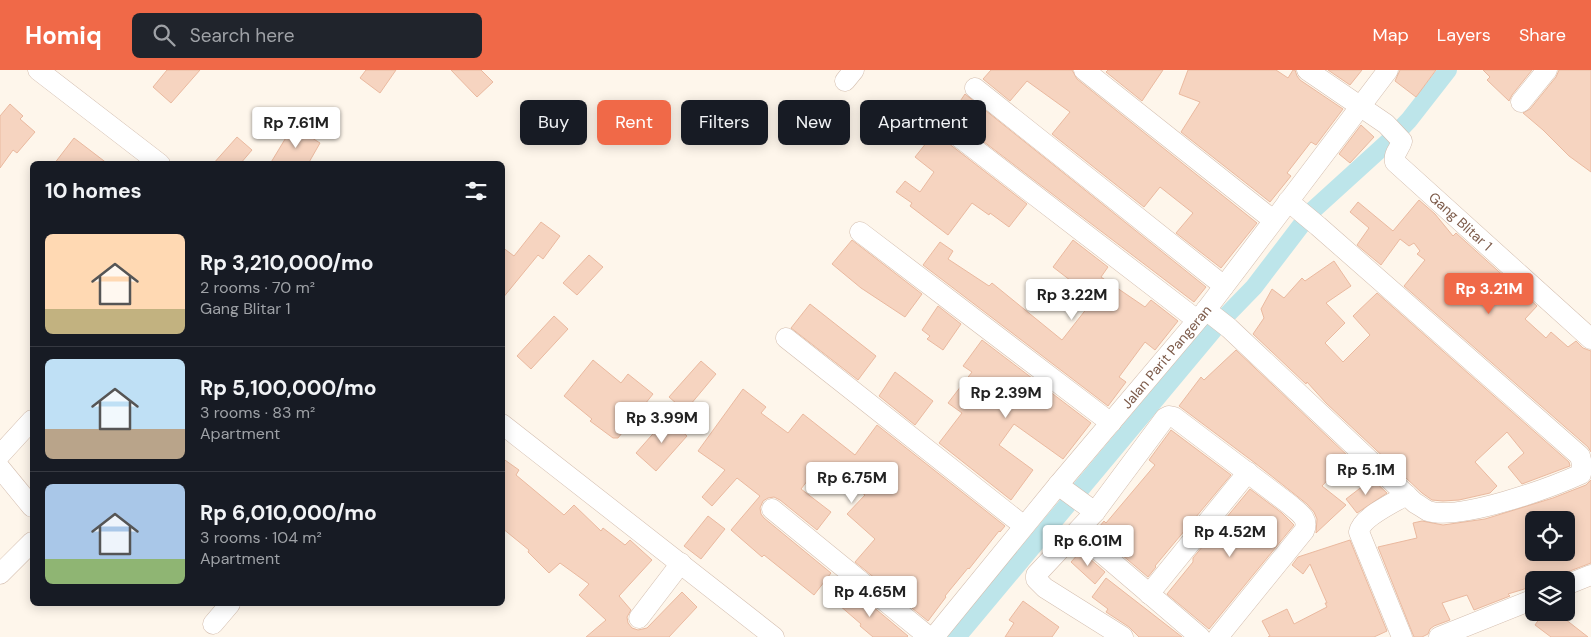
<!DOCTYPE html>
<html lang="en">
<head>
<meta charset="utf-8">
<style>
  body { margin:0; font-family:"DM Sans",sans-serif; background:#20242c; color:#f1f3f6; height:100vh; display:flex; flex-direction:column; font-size:19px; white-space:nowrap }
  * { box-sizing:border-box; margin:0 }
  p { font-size:16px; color:#9ea1a6 }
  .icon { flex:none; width:28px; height:28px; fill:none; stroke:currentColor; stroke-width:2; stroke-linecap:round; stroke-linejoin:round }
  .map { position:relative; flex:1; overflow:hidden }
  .sheet { position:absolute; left:30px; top:91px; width:475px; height:445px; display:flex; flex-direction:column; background:#171b24; border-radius:8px; box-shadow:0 2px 12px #0003 }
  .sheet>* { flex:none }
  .banner { position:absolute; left:520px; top:30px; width:475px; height:45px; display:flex; gap:10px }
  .buttons { position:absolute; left:1525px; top:441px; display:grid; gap:10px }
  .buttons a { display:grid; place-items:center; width:50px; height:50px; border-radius:8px; background:#171b24; box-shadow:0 2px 12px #0003; font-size:25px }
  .price { position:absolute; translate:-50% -42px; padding:0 11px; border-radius:5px; background:#fff; color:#222; font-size:16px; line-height:32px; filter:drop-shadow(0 1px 2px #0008) }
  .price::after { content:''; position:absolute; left:50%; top:30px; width:15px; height:11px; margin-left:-8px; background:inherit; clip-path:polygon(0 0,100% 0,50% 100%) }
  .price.selected { background:#f06948; color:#fff }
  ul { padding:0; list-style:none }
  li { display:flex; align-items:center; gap:15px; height:125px; padding:0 15px }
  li+li { border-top:1px solid #363941 }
  li span { display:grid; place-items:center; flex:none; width:140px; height:100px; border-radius:8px; color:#555 }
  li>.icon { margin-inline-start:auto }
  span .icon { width:60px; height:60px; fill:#fffc; stroke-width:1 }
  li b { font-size:21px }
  h2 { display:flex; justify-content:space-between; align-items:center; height:60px; padding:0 15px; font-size:21px }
  .pill { padding:0 18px; border-radius:8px; background:#171b24; box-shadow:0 2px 12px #0003; font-size:18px; line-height:45px }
  .pill.selected { background:#f06948; color:#fff }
  header { display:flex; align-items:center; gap:30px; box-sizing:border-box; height:70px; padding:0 25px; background:#f06948; color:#fff }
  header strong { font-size:24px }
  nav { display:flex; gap:28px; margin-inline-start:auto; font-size:18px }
  .search { width:350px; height:45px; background:#20242c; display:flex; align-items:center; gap:12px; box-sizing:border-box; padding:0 18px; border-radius:8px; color:#9ea1a6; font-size:19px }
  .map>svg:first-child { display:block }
</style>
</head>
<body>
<header>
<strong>Homiq</strong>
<div class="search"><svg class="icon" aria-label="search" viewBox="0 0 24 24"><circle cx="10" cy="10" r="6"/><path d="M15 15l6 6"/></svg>Search here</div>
<nav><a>Map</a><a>Layers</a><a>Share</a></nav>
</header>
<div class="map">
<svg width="1591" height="567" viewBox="0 0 1591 567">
  <rect width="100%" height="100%" fill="#fef6eb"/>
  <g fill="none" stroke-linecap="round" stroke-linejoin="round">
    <path stroke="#bde5ea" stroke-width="18" d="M957,567L1221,251L1254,217L1312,141L1388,72L1409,50L1448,0"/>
  </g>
  <g fill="#f6d4c0" stroke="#eab99f" fill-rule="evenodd">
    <path d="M167,0H200L171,33L153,17Z"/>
    <path d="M366,0H396L380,23L360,8Z"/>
    <path d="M451,0H481L493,12L477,27Z"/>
    <path d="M991,0H1072L1077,9L1257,153L1221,198L1176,163L1193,143L1160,117L1144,137L1052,64L1070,42L1027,11L1010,31L983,9Z"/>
    <path d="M1108,0H1163L1142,31L1106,2Z"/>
    <path d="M1188,0H1276L1288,8L1293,0H1295L1297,6L1300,10L1343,39L1316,75L1311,72L1287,103L1291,106L1270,132L1181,62L1200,32L1179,24Z"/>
    <path d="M1328,0H1362L1350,15Z"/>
    <path d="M1400,0H1436L1416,27L1395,11Z"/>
    <path d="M1483,0H1532L1512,25L1509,31L1487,10L1490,7Z"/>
    <path d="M1559,0H1591V102L1569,86L1543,60L1523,43L1530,39L1556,7Z"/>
    <path d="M965,24L1206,217L1194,232L950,46Z"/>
    <path d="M10,34L23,46L20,49L35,62L17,83L13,80L0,98V46Z"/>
    <path d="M1361,55L1374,67L1350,93L1339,84Z"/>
    <path d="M293,56L320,73L308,94H270Z"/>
    <path d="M935,62L939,66L1027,134L1009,157L990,143L989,145L972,133L948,165L910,136L912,133L896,122L905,111L920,122L934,102L915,87Z"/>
    <path d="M237,67L252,80L240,94H213Z"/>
    <path d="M74,68L108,94H54Z"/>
    <path d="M1419,130L1435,144L1453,166L1456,163L1537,236L1525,249L1546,268L1551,262L1568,277L1576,271L1583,278L1591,281V382L1588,377L1404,216L1425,190L1417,184L1420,181L1414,173L1409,176L1400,169L1381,195L1357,175L1369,158L1350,142L1358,132L1393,161Z"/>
    <path d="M541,152L560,166L543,189L538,185L502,229V177L514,186Z"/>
    <path d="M852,170L922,224L905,247L861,218L832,194Z"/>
    <path d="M1073,170L1108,197L1101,207L1145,237L1151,230L1178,251L1155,280L1145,272L1119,307L1126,312L1108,336L923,195L940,172L953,181L948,189L989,216L992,213L1062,270L1091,233L1089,232L1092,227L1053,197Z"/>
    <path d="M589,185L603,197L577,225L563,213Z"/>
    <path d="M1334,191L1351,216L1326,233L1345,253L1325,273L1343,292L1370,265L1353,246L1377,223L1569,392L1570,396L1522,414L1508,397L1524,383L1507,362L1475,392L1497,416L1490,423L1459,430L1443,431L1432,430L1422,423L1326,333L1307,312L1306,314L1253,264L1264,248L1261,239L1272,219L1284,228L1302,208L1305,211Z"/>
    <path d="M810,234L876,286L858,310L791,258Z"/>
    <path d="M938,236L961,254L943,280L927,269L930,266L922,260Z"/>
    <path d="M554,246L568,259L531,299L517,286Z"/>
    <path d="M982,270L1091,353L1063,389L1014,354L999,375L1033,400L1011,430L939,373L962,343L948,333L972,302L963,296Z"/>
    <path d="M1236,280L1349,387L1322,416L1346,435L1316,463L1317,449L1314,442L1307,434L1255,393L1179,336L1201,307L1204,310Z"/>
    <path d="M593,290L621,313L628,304L653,324L618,368H613L590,351L592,349L564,326Z"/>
    <path d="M701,291L716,304L685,341L669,327Z"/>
    <path d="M895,302L933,331L915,355L879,326Z"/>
    <path d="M743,319L766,337L761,343L788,363L803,344L855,385L877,355L1005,456L1000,462L999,461L969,499L968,498L945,526L946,527L928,551L855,492L875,469L847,444L865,425L821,393L801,419L831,442L817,460L780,430L774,427L768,428L763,431L760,438L761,444L764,448L831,503L814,525L764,485L762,487L731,460L760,426L737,408L712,436L702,427L725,400L698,381Z"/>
    <path d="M667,348L687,366L656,401L636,383Z"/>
    <path d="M1171,360L1231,405L1155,496L1156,497L1148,507L1095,462L1104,451L1106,453L1155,395L1149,390Z"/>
    <path d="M502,388L519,400L516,405L564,445L574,435L601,461L603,458L625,475L630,470L652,490L619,526L631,540L627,547L628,553L632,558L638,560L647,558L682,522L697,537L669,567H586L606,550L579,525L589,514L560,493L549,503L528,482L529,480L502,458Z"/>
    <path d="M1372,409L1387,423L1357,443L1346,429Z"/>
    <path d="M1591,410V493L1562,504L1556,510H1534V516L1508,524L1510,526L1474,540L1467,525L1442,533L1450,550L1434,556L1430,559L1428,564L1422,567H1414L1378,477L1417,468L1413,453L1422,451L1443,455L1485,449L1553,428L1586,415ZM1534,450H1566V482H1534Z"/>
    <path d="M1250,419L1282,443L1294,455L1209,559L1167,524L1193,492V488Z"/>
    <path d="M708,446L725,459L701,489L684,476Z"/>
    <path d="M1350,470L1387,561L1374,567H1268L1270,566L1262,551L1287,539L1294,554L1327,537L1325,533H1327L1310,494L1303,504L1292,495L1298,487Z"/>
    <path d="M1081,481L1105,502L1095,514L1071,492Z"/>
    <path d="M1106,508L1182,567H1139L1129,557L1106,542L1108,539L1092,527Z"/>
    <path d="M853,520L908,566L907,567H873L860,556L861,554L839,535Z"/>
    <path d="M1023,531L1059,557L1052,567H1005L1014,553L1009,550Z"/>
    <path d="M1544,542H1556L1588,567H1551L1535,555Z"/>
  </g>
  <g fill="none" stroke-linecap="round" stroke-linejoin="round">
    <g stroke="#d3bdae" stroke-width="21">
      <g id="minor">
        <path d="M38,0L160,94"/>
        <path d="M1084,0L1273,150"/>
        <path id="s1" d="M1307,0L1386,54L1402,71C1400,79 1393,83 1395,92L1591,269"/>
        <path d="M845,11L854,0"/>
        <path d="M975,18L1224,216"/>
        <path d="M1521,32L1547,0"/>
        <path d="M946,57L1197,250"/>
        <path d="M860,162L1111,353"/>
        <path d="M1206,240L1229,258L1415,433C1419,435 1424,439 1428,441C1460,451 1550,418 1581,404L1582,394L1580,386L1318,156L1288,131"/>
        <path d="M786,268L1024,456"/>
        <path d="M502,354L774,567"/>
        <path d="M0,385L32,350"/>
        <path d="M0,398L32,437"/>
        <path d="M1058,415L1095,442"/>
        <path d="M772,439L929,567"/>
        <path d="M1077,462L1200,567"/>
        <path d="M0,504L32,472"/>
        <path d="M1566,515L1591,505"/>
        <path d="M1149,524L1248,402"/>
        <path d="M639,548L681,493"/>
        <path d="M213,554L230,534"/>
        <path id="s2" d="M934,567L1058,415L1206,240L1388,0"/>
        <path d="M1123,567L1045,518L1036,509V505L1095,442L1165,348L1169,346L1174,347L1289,434C1298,442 1310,448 1304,461L1218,567"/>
        <path d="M1402,567L1359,462C1361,448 1394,432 1407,425"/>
        <path d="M1439,567L1534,529"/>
      </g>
    </g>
    <use href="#minor" stroke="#fff" stroke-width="20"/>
  </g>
  <g text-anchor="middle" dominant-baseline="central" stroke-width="4" stroke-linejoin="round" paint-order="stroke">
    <g font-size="14" fill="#7d5b4a" stroke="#fffaf3">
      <text stroke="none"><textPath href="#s1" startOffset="230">Gang Blitar 1</textPath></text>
      <text stroke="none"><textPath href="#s2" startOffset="364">Jalan Parit Pangeran</textPath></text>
    </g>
  </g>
</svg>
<div class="buttons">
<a><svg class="icon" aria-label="locate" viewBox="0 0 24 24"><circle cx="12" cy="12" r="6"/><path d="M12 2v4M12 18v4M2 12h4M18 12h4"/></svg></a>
<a><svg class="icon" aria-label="layers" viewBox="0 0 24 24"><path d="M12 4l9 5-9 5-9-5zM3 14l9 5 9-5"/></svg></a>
</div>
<b class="price" style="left:296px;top:79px">Rp 7.61M</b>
<b class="price selected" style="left:1489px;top:245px">Rp 3.21M</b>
<b class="price" style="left:1072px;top:251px">Rp 3.22M</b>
<b class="price" style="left:1006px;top:349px">Rp 2.39M</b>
<b class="price" style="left:662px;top:374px">Rp 3.99M</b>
<b class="price" style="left:1366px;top:426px">Rp 5.1M</b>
<b class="price" style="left:852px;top:434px">Rp 6.75M</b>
<b class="price" style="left:1230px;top:488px">Rp 4.52M</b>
<b class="price" style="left:1088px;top:497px">Rp 6.01M</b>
<b class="price" style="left:870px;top:548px">Rp 4.65M</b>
<div class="banner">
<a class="pill">Buy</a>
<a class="pill selected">Rent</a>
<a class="pill">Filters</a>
<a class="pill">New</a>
<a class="pill">Apartment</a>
</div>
<section class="sheet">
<h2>10 homes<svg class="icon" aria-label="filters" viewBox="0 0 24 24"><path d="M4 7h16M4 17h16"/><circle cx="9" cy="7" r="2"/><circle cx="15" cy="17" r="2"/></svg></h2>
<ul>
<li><span style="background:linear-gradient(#ffd9b3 75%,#c2b280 0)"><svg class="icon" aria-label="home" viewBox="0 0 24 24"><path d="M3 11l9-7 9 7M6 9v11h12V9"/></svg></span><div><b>Rp 3,210,000/mo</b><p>2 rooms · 70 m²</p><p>Gang Blitar 1</p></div></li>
<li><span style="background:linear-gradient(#bfe0f5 70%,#b9a48a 0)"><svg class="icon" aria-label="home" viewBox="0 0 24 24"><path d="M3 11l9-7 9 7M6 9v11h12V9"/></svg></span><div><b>Rp 5,100,000/mo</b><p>3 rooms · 83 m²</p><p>Apartment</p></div></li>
<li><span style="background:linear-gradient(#a9c7e8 75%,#8fb573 0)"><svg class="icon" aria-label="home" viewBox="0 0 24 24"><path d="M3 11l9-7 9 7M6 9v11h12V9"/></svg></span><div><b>Rp 6,010,000/mo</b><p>3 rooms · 104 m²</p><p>Apartment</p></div></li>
</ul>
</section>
</div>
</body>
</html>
